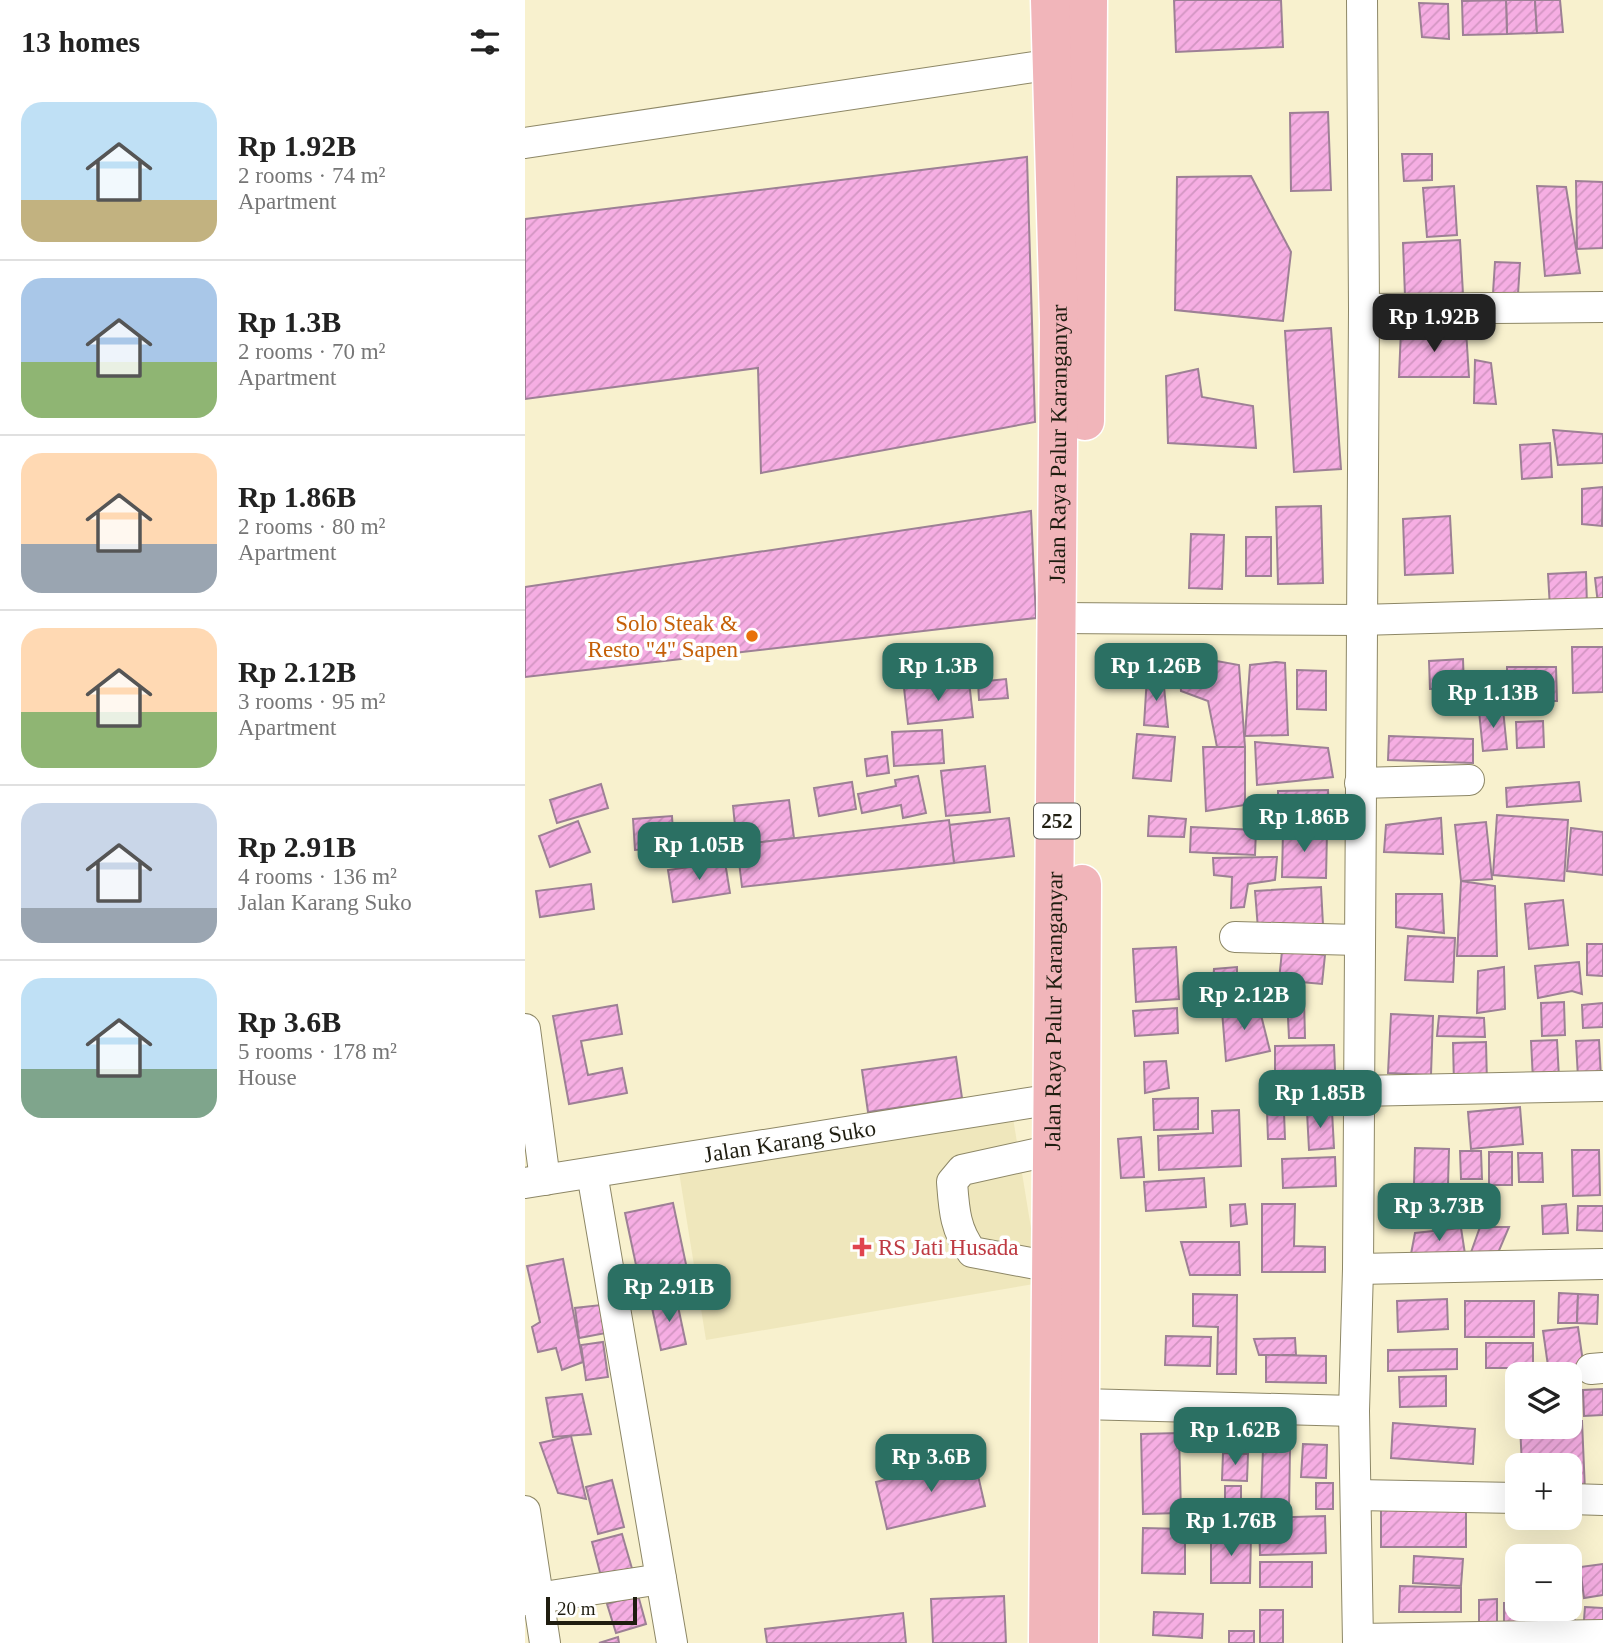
<!DOCTYPE html>
<html lang="en">
<head>
<meta charset="utf-8">
<style>
  body { margin:0; font-family:Georgia,serif; background:#f6f6f6; color:#222; height:100vh; display:flex; flex-direction:column; font-size:26px; white-space:nowrap }
  * { box-sizing:border-box; margin:0 }
  p { font-size:23px; color:#767676 }
  .icon { flex:none; width:38px; height:38px; fill:none; stroke:currentColor; stroke-width:2; stroke-linecap:round; stroke-linejoin:round }
  .map { position:relative; flex:1; overflow:hidden }
  .details { display:flex; flex-direction:column; background:#fff; width:525px }
  .details>* { flex:none }
  .fabs { position:absolute; left:980px; top:1362px; display:grid; gap:14px }
  .fabs a { display:grid; place-items:center; width:77px; height:77px; border-radius:14px; background:#fff; box-shadow:0 7px 28px #0002; font-size:35px }
  .scale { position:absolute; left:21px; bottom:18px; width:91px; box-sizing:border-box; padding-left:7px; border:4px solid #1f1d10; border-top:0; font-size:19px; line-height:24px; white-space:nowrap; color:#1f1d10; -webkit-text-stroke:5px #fff; paint-order:stroke }
  .price { position:absolute; translate:-50% -60px; padding:0 16px; border-radius:14px; background:#2b7063; color:#fff; font-size:23px; line-height:46px; filter:drop-shadow(0 2px 4px #0008) }
  .price::after { content:''; position:absolute; left:50%; top:42px; width:21px; height:16px; margin-left:-10px; background:inherit; clip-path:polygon(0 0,100% 0,50% 100%) }
  .price.current { background:#222; color:#fff }
  ul { padding:0; list-style:none }
  li { display:flex; align-items:center; gap:21px; height:175px; padding:0 21px }
  li+li { border-top:2px solid #e0e0e0 }
  li span { display:grid; place-items:center; flex:none; width:196px; height:140px; border-radius:21px; color:#555 }
  li>.icon { margin-inline-start:auto }
  span .icon { width:84px; height:84px; fill:#fffc; stroke-width:1 }
  li b { font-size:30px }
  h2 { display:flex; justify-content:space-between; align-items:center; height:84px; padding:0 21px; font-size:30px }
  main { display:flex; flex:1; min-height:0 }
  .map>svg:first-child { display:block }
</style>
</head>
<body>
<main>
<section class="details">
<h2>13 homes<svg class="icon" aria-label="filters" viewBox="0 0 24 24"><path d="M4 7h16M4 17h16"/><circle cx="9" cy="7" r="2"/><circle cx="15" cy="17" r="2"/></svg></h2>
<ul>
<li><span style="background:linear-gradient(#bfe0f5 70%,#c2b280 0)"><svg class="icon" aria-label="home" viewBox="0 0 24 24"><path d="M3 11l9-7 9 7M6 9v11h12V9"/></svg></span><div><b>Rp 1.92B</b><p>2 rooms · 74 m²</p><p>Apartment</p></div></li>
<li><span style="background:linear-gradient(#a9c7e8 60%,#8fb573 0)"><svg class="icon" aria-label="home" viewBox="0 0 24 24"><path d="M3 11l9-7 9 7M6 9v11h12V9"/></svg></span><div><b>Rp 1.3B</b><p>2 rooms · 70 m²</p><p>Apartment</p></div></li>
<li><span style="background:linear-gradient(#ffd9b3 65%,#9aa5b1 0)"><svg class="icon" aria-label="home" viewBox="0 0 24 24"><path d="M3 11l9-7 9 7M6 9v11h12V9"/></svg></span><div><b>Rp 1.86B</b><p>2 rooms · 80 m²</p><p>Apartment</p></div></li>
<li><span style="background:linear-gradient(#ffd9b3 60%,#8fb573 0)"><svg class="icon" aria-label="home" viewBox="0 0 24 24"><path d="M3 11l9-7 9 7M6 9v11h12V9"/></svg></span><div><b>Rp 2.12B</b><p>3 rooms · 95 m²</p><p>Apartment</p></div></li>
<li><span style="background:linear-gradient(#c9d6e8 75%,#9aa5b1 0)"><svg class="icon" aria-label="home" viewBox="0 0 24 24"><path d="M3 11l9-7 9 7M6 9v11h12V9"/></svg></span><div><b>Rp 2.91B</b><p>4 rooms · 136 m²</p><p>Jalan Karang Suko</p></div></li>
<li><span style="background:linear-gradient(#bfe0f5 65%,#7fa58c 0)"><svg class="icon" aria-label="home" viewBox="0 0 24 24"><path d="M3 11l9-7 9 7M6 9v11h12V9"/></svg></span><div><b>Rp 3.6B</b><p>5 rooms · 178 m²</p><p>House</p></div></li>
</ul>
</section>
<div class="map">
<svg width="1078" height="1643" viewBox="0 0 1078 1643">
  <defs>
    <pattern id="building-hatch" width="6" height="6" patternUnits="userSpaceOnUse" patternTransform="scale(1.75)"><rect width="6" height="6" fill="#f6aee3"/><path d="M-1 1l2-2M0 6l6-6M5 7l2-2" fill="none" stroke="#d295c2"/></pattern>
  </defs>
  <rect width="100%" height="100%" fill="#f8f1ce"/>
  <path fill="#efe7bc" d="M488,1118L515,1283L181,1340L154,1172Z"/>
  <g fill="url(#building-hatch)" stroke="#9d8095" stroke-width="2">
    <path d="M649,0H756L758,47L651,52Z"/>
    <path d="M981,0H1010L1012,33L982,34Z"/>
    <path d="M981,0L982,34L938,35L937,1Z"/>
    <path d="M1010,0H1035L1038,32L1012,33Z"/>
    <path d="M894,3L923,4L924,39L897,37Z"/>
    <path d="M803,112L806,190L766,191L765,113Z"/>
    <path d="M877,154H907V180L879,181Z"/>
    <path d="M502,157L510,422L236,473L233,368L0,399V219Z"/>
    <path d="M726,176L766,252L758,321L650,310L652,177Z"/>
    <path d="M1051,181L1078,182V248L1052,249Z"/>
    <path d="M929,186L932,235L902,237L898,188Z"/>
    <path d="M1012,186L1041,187L1055,273L1020,276Z"/>
    <path d="M935,240L938,294L880,296L878,243Z"/>
    <path d="M970,262L995,263L993,294L968,293Z"/>
    <path d="M806,328L816,469L769,472L760,331Z"/>
    <path d="M876,329L941,330L944,377H874Z"/>
    <path d="M950,360L966,363L971,404L949,403Z"/>
    <path d="M673,369L677,397L728,406L731,448L643,443L641,376Z"/>
    <path d="M1028,430L1078,434V463L1033,465Z"/>
    <path d="M1025,443L1027,477L997,479L995,445Z"/>
    <path d="M1078,487L1077,526L1057,524V489Z"/>
    <path d="M796,506L798,583L753,584L751,507Z"/>
    <path d="M506,511L511,618L0,677V587Z"/>
    <path d="M925,516L928,573L880,575L878,519Z"/>
    <path d="M666,534L699,535L697,589L664,588Z"/>
    <rect x="721" y="537" width="25" height="39"/>
    <path d="M1061,572L1062,606L1025,608L1023,574Z"/>
    <path d="M1078,577V604H1073L1070,578Z"/>
    <path d="M1047,647H1078V692L1048,693Z"/>
    <path d="M653,654L714,665L720,747H692L683,701L656,691Z"/>
    <path d="M938,659L939,688L905,689L904,661Z"/>
    <path d="M751,662L760,663L763,735L720,736L725,665Z"/>
    <path d="M982,667H1031L1032,701H982Z"/>
    <path d="M772,670L801,671V710L772,709Z"/>
    <path d="M622,676L638,677L643,727L619,725Z"/>
    <path d="M481,679L483,698L454,700L453,682Z"/>
    <path d="M444,681L448,717L383,724L379,688Z"/>
    <path d="M978,709L982,749L958,751L954,711Z"/>
    <path d="M1018,721L1019,747L992,748L991,722Z"/>
    <path d="M417,730L419,763L369,766L367,732Z"/>
    <path d="M612,734L650,737L646,781L608,778Z"/>
    <path d="M864,736L948,739V763L863,760Z"/>
    <path d="M730,742L803,748L808,777L732,785Z"/>
    <path d="M678,747H720V805L681,811Z"/>
    <path d="M362,756L364,773L342,776L340,759Z"/>
    <path d="M460,766L465,812L421,816L416,771Z"/>
    <path d="M393,776L401,813L378,818L376,805L337,813L333,794L371,786L370,780Z"/>
    <path d="M327,782L331,809L294,816L289,788Z"/>
    <path d="M1054,782L1056,801L982,807L981,788Z"/>
    <path d="M76,784L83,808L32,823L25,800Z"/>
    <path d="M803,790L804,815L753,816V791Z"/>
    <path d="M264,800L269,838L212,845L208,806Z"/>
    <path d="M972,815L1043,820L1039,881L968,875Z"/>
    <path d="M147,816L149,847L110,850L108,819Z"/>
    <path d="M624,816L661,819L659,837L623,836Z"/>
    <path d="M484,818L489,856L429,863L424,825Z"/>
    <path d="M916,818L918,854L859,852L861,825Z"/>
    <path d="M424,820L429,863L217,887L212,845Z"/>
    <path d="M53,821L65,852L25,867L14,836Z"/>
    <path d="M961,822L967,879L936,881L930,825Z"/>
    <path d="M666,827L731,830L730,855L665,852Z"/>
    <path d="M1046,828L1078,832V875L1042,871Z"/>
    <path d="M758,830L802,832L801,878L757,877Z"/>
    <path d="M752,857L750,880L723,884L719,907L706,908L707,877L689,875L688,858Z"/>
    <path d="M200,862L205,893L148,902L143,870Z"/>
    <path d="M936,881L970,886L972,956H932Z"/>
    <path d="M66,884L69,909L15,917L11,891Z"/>
    <path d="M796,887L798,925L733,929L730,891Z"/>
    <path d="M871,894H917L919,933L871,927Z"/>
    <path d="M1038,900L1043,945L1004,949L1000,904Z"/>
    <path d="M883,936L930,938L928,982L880,980Z"/>
    <path d="M1062,944H1078V976L1062,975Z"/>
    <path d="M651,947L654,999L611,1002L608,949Z"/>
    <path d="M757,951L800,955L797,984L754,980Z"/>
    <path d="M1054,962L1057,994L1047,991L1013,998L1010,966Z"/>
    <path d="M712,967V995L686,1005L689,969Z"/>
    <path d="M979,967L980,1009L952,1013L953,971Z"/>
    <path d="M762,998H779L780,1038H764Z"/>
    <path d="M1039,1002L1040,1035L1017,1036L1016,1003Z"/>
    <path d="M733,1003L745,1051L701,1061L697,1011Z"/>
    <path d="M1078,1003V1027L1058,1028L1057,1005Z"/>
    <path d="M92,1005L97,1034L56,1041L63,1075L97,1068L102,1093L44,1104L28,1016Z"/>
    <path d="M652,1008L653,1033L610,1036L608,1011Z"/>
    <path d="M866,1014L908,1016L906,1075L863,1073Z"/>
    <path d="M914,1016L959,1018L960,1037L912,1036Z"/>
    <path d="M1032,1040L1034,1078L1008,1080L1006,1041Z"/>
    <path d="M1074,1040L1076,1077L1053,1078L1051,1041Z"/>
    <path d="M961,1042L962,1084L929,1085L928,1043Z"/>
    <path d="M809,1045L810,1070L750,1071V1046Z"/>
    <path d="M431,1057L437,1098L343,1112L337,1070Z"/>
    <path d="M641,1061L644,1088L620,1093L619,1062Z"/>
    <path d="M748,1078L809,1079V1104L748,1103Z"/>
    <path d="M673,1098V1129L629,1130L628,1099Z"/>
    <path d="M995,1107L998,1144L946,1149L943,1112Z"/>
    <path d="M714,1110L716,1166L634,1170L633,1136L688,1133L687,1111Z"/>
    <path d="M807,1111L809,1148L784,1150L782,1112Z"/>
    <path d="M742,1112H759L760,1139H743Z"/>
    <path d="M616,1137L619,1177L596,1178L593,1139Z"/>
    <path d="M890,1148L924,1149L923,1185L889,1184Z"/>
    <path d="M1047,1150H1074L1075,1195L1048,1196Z"/>
    <path d="M935,1151H956L957,1179H936Z"/>
    <rect x="964" y="1152" width="23" height="33"/>
    <path d="M993,1153H1017L1018,1182H994Z"/>
    <path d="M810,1157L811,1186L758,1188L757,1159Z"/>
    <path d="M679,1178L681,1207L621,1211L619,1182Z"/>
    <path d="M148,1203L162,1269L114,1279L100,1213Z"/>
    <path d="M720,1204L722,1224L706,1226L705,1205Z"/>
    <path d="M737,1204H770L769,1246L800,1247V1272H737Z"/>
    <path d="M1041,1204L1043,1233L1018,1234L1017,1206Z"/>
    <path d="M1053,1206H1078V1231L1052,1230Z"/>
    <path d="M955,1227H984L970,1260L944,1258Z"/>
    <path d="M936,1228L940,1254H886L890,1233Z"/>
    <path d="M656,1242H714L715,1275H665Z"/>
    <path d="M38,1259L58,1362L37,1370L31,1348L13,1352L7,1327L15,1322L2,1266Z"/>
    <path d="M1034,1293L1053,1294L1052,1323H1033Z"/>
    <path d="M668,1294L712,1295L711,1374H692L693,1327L668,1326Z"/>
    <path d="M1053,1294L1073,1295L1072,1324L1052,1323Z"/>
    <path d="M151,1297L161,1344L136,1350L126,1303Z"/>
    <path d="M922,1299L923,1329L873,1332L872,1301Z"/>
    <rect x="940" y="1301" width="69" height="36"/>
    <path d="M76,1305L81,1333L54,1338L50,1308Z"/>
    <path d="M1053,1327L1059,1369L1024,1373L1018,1331Z"/>
    <path d="M641,1336L686,1337L685,1366L640,1365Z"/>
    <path d="M770,1338L771,1355H734L729,1339Z"/>
    <path d="M78,1342L83,1377L61,1380L56,1345Z"/>
    <rect x="961" y="1343" width="47" height="25"/>
    <path d="M932,1349V1369L863,1371V1350Z"/>
    <path d="M741,1355L801,1356V1383L741,1382Z"/>
    <path d="M921,1376V1406L875,1407L874,1377Z"/>
    <path d="M1078,1389V1415L1059,1416L1058,1390Z"/>
    <path d="M57,1394L66,1434L28,1437L21,1398Z"/>
    <path d="M1045,1421H1057L1060,1491H1045V1465H997L995,1426H1045Z"/>
    <path d="M868,1423L950,1429L948,1464L866,1458Z"/>
    <path d="M654,1433L656,1513L618,1514L616,1434Z"/>
    <path d="M46,1436L61,1499L33,1493L15,1443Z"/>
    <path d="M778,1444L802,1445L801,1478L776,1477Z"/>
    <path d="M738,1448L765,1449L764,1510H736Z"/>
    <path d="M698,1453L723,1454L722,1481L697,1480Z"/>
    <path d="M449,1458L460,1506L362,1529L351,1482Z"/>
    <path d="M87,1480L99,1527L73,1534L61,1487Z"/>
    <rect x="791" y="1483" width="17" height="26"/>
    <path d="M700,1486H716V1514L669,1515V1502H700Z"/>
    <path d="M856,1508L941,1509V1547H856Z"/>
    <path d="M800,1516L801,1553L735,1555L734,1518Z"/>
    <path d="M618,1528L660,1529V1574L617,1573Z"/>
    <path d="M97,1534L108,1572L77,1580L67,1542Z"/>
    <path d="M686,1534H726L725,1583H686Z"/>
    <path d="M889,1556L938,1559L936,1586L888,1583Z"/>
    <rect x="735" y="1562" width="52" height="25"/>
    <path d="M1078,1564V1595L1059,1598L1055,1567Z"/>
    <path d="M1045,1576H1052L1049,1631L1026,1630L1027,1608H1045Z"/>
    <path d="M875,1586L936,1588V1612H874Z"/>
    <path d="M113,1595L121,1624L91,1633L82,1604Z"/>
    <path d="M479,1596L481,1643H408L406,1599Z"/>
    <path d="M972,1599V1627H954V1600Z"/>
    <path d="M979,1603H992V1608H1000V1628H979Z"/>
    <path d="M1060,1607L1078,1608V1634L1058,1632Z"/>
    <rect x="735" y="1610" width="23" height="33"/>
    <path d="M629,1612L678,1614L677,1638L628,1635Z"/>
    <path d="M378,1613L381,1643H242L240,1629Z"/>
    <rect x="704" y="1631" width="25" height="12"/>
    <path d="M93,1637L94,1643H74Z"/>
  </g>
  <g fill="none" stroke-linecap="round" stroke-linejoin="round">
    <g stroke="#8d8766" stroke-width="32">
      <g id="minor">
        <path d="M0,143L549,61"/>
        <path d="M839,309L1078,307"/>
        <path d="M533,618L835,620L1078,613"/>
        <path d="M835,783L944,780"/>
        <path d="M710,937L834,940"/>
        <path d="M0,1029L20,1180"/>
        <path d="M832,1091L1078,1086"/>
        <path d="M67,1173L147,1643"/>
        <path id="s1" d="M0,1183L529,1099L548,1100"/>
        <path d="M527,1267L447,1252C430,1230 429,1209 427,1182L437,1170L528,1150"/>
        <path d="M833,1269L1078,1264"/>
        <path d="M1066,1369L1078,1368"/>
        <path d="M556,1404L829,1411"/>
        <path d="M831,1495L992,1498"/>
        <path d="M1045,1499L1078,1500"/>
        <path d="M0,1511L20,1643"/>
        <path d="M0,1600L136,1579"/>
        <path d="M833,1639L1078,1635"/>
        <path d="M833,1643L829,1411L833,1269L839,309L837,0"/>
      </g>
    </g>
    <g stroke="#fff" stroke-width="41">
      <g id="major">
        <path d="M560,421L563,0"/>
        <path id="s2" d="M523,1643L534,321L525,0"/>
        <path d="M554,1643L557,884"/>
      </g>
    </g>
    <use href="#minor" stroke="#fff" stroke-width="30"/>
    <use href="#major" stroke="#f1b5ba" stroke-width="38"/>
  </g>
  <circle fill="#e8710a" stroke="#fff" stroke-width="2.5" cx="227" cy="636" r="7"/>
  <path fill="#e0444e" stroke="#fff" stroke-width="2.5" d="M333.5 1236.5h7v7h7v7h-7v7h-7v-7h-7v-7h7z"/>
  <g text-anchor="middle" dominant-baseline="central" stroke-width="7" stroke-linejoin="round" paint-order="stroke">
    <rect fill="#fff" stroke="#626158" stroke-width="2" x="509" y="803.5" width="46" height="35" rx="5"/>
    <g font-size="21" font-weight="bold" fill="#1f1d10">
      <text x="532" y="821">252</text>
    </g>
    <g font-size="23" fill="#1f1d10" stroke="#fff">
      <text stroke="none"><textPath href="#s2" startOffset="1199">Jalan Raya Palur Karanganyar</textPath></text>
      <text stroke="none"><textPath href="#s2" startOffset="632">Jalan Raya Palur Karanganyar</textPath></text>
      <text stroke="none"><textPath href="#s1" startOffset="268">Jalan Karang Suko</textPath></text>
    </g>
    <g font-size="23" fill="#c56008" stroke="#fff" text-anchor="end">
      <text x="213" y="623">Solo Steak &amp;<tspan x="213" dy="26">Resto "4" Sapen</tspan></text>
    </g>
    <g font-size="23" fill="#be3a42" stroke="#fff" text-anchor="start">
      <text x="353" y="1247">RS Jati Husada</text>
    </g>
  </g>
</svg>
<div class="fabs">
<a><svg class="icon" aria-label="layers" viewBox="0 0 24 24"><path d="M12 4l9 5-9 5-9-5zM3 14l9 5 9-5"/></svg></a>
<a>+</a>
<a>−</a>
</div>
<div class="scale">20 m</div>
<b class="price current" style="left:909px;top:354px">Rp 1.92B</b>
<b class="price" style="left:413px;top:703px">Rp 1.3B</b>
<b class="price" style="left:631px;top:703px">Rp 1.26B</b>
<b class="price" style="left:968px;top:730px">Rp 1.13B</b>
<b class="price" style="left:779px;top:854px">Rp 1.86B</b>
<b class="price" style="left:174px;top:882px">Rp 1.05B</b>
<b class="price" style="left:719px;top:1032px">Rp 2.12B</b>
<b class="price" style="left:795px;top:1130px">Rp 1.85B</b>
<b class="price" style="left:914px;top:1243px">Rp 3.73B</b>
<b class="price" style="left:144px;top:1324px">Rp 2.91B</b>
<b class="price" style="left:710px;top:1467px">Rp 1.62B</b>
<b class="price" style="left:406px;top:1494px">Rp 3.6B</b>
<b class="price" style="left:706px;top:1558px">Rp 1.76B</b>
</div>
</main>
</body>
</html>
